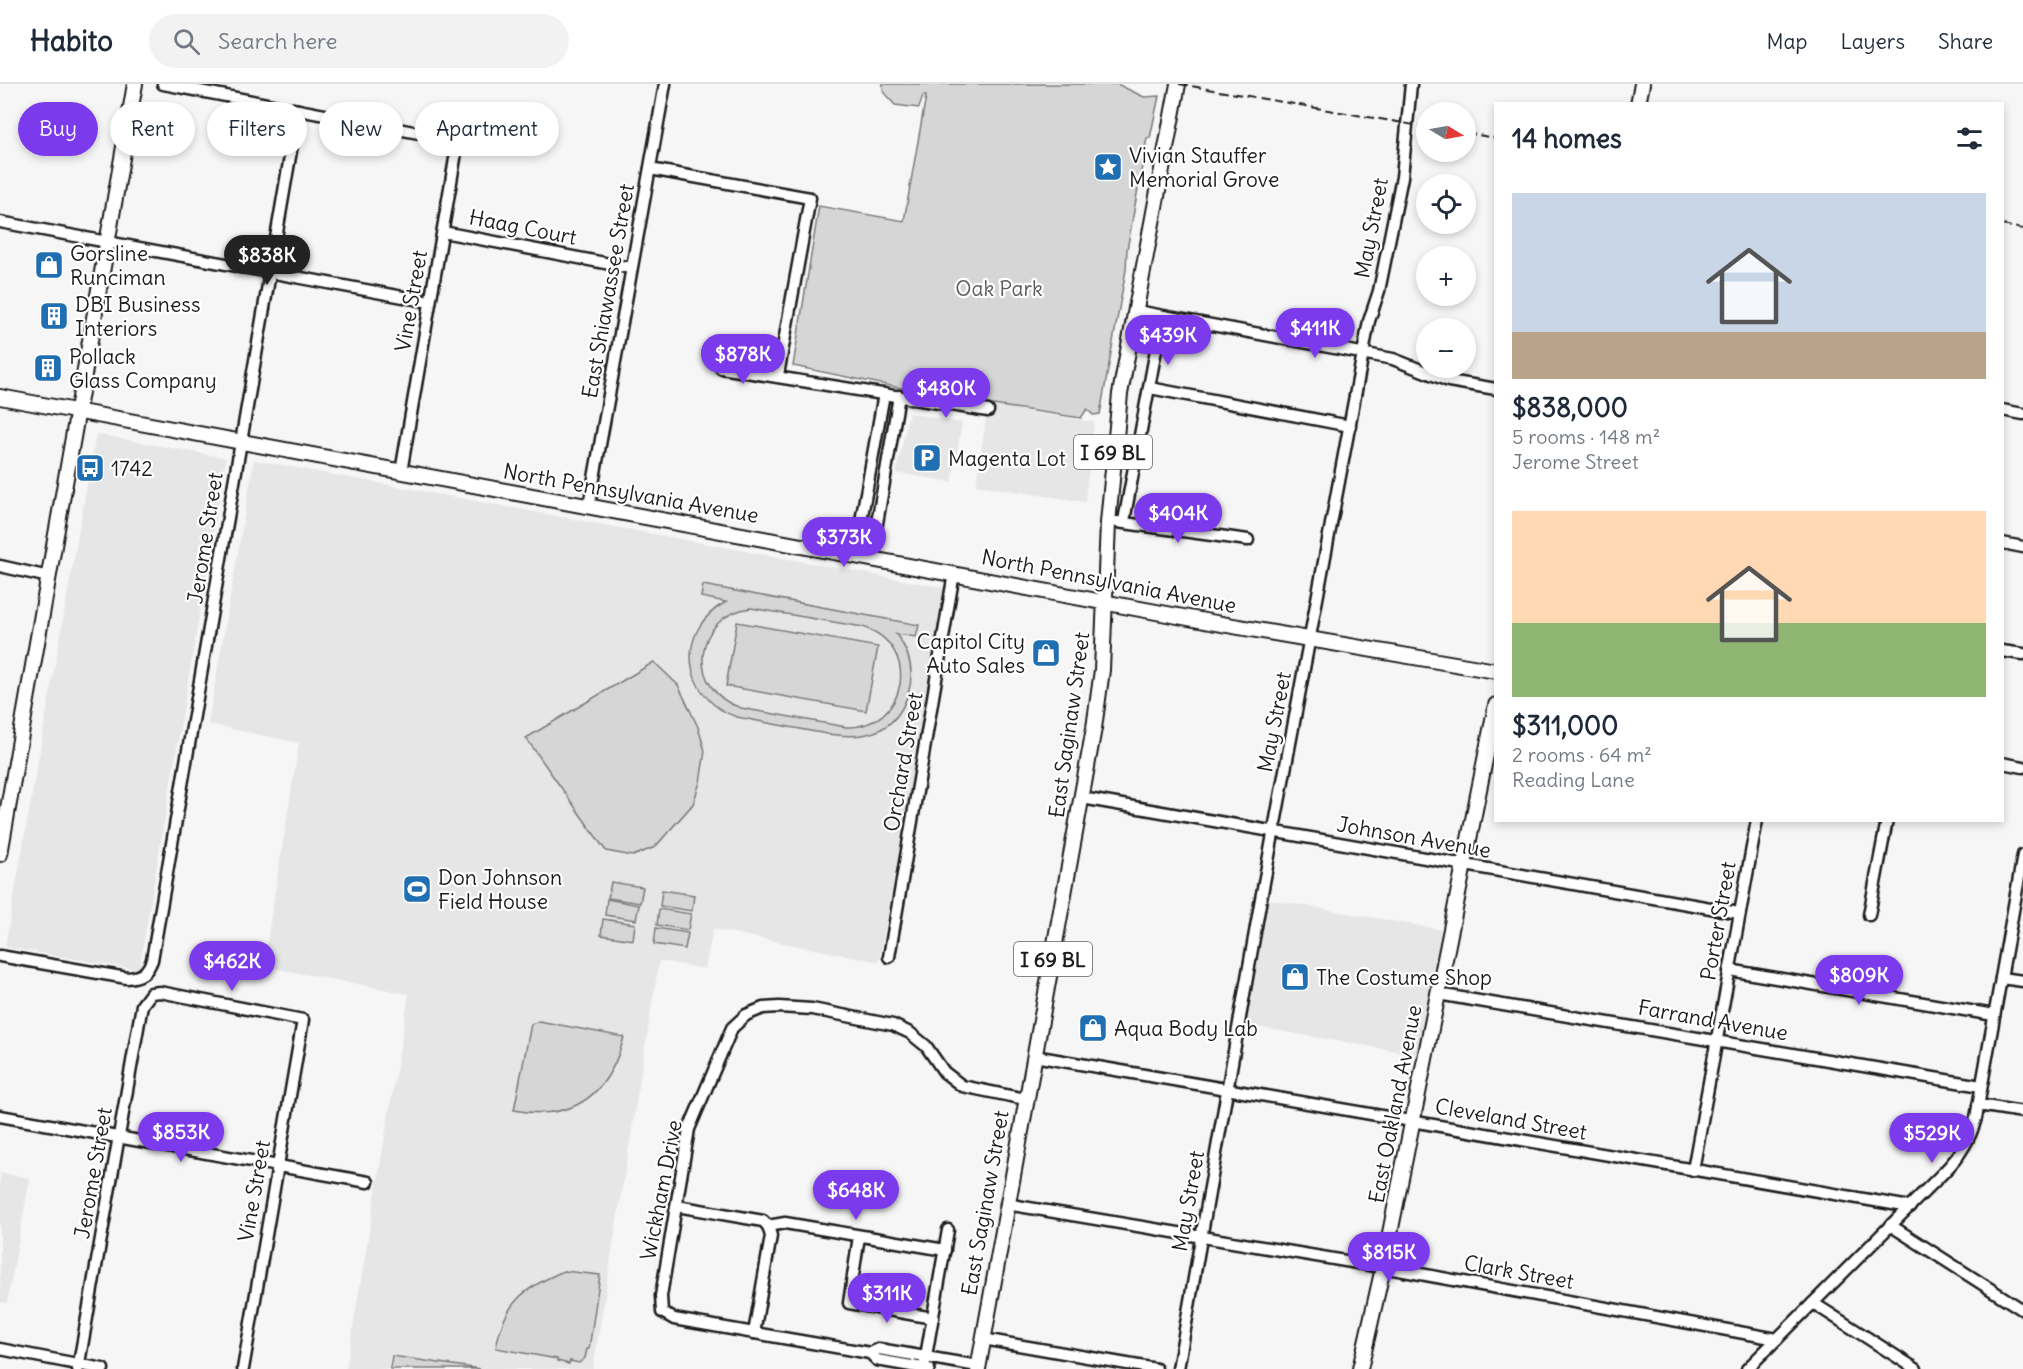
<!DOCTYPE html>
<html lang="en">
<head>
<meta charset="utf-8">
<style>
  body { margin:0; font-family:Delius,sans-serif; background:#f2f2f3; color:#1f2937; height:100vh; display:flex; flex-direction:column; font-size:22px; white-space:nowrap }
  * { box-sizing:border-box; margin:0 }
  p { font-size:20px; color:#747a83 }
  .icon { flex:none; width:33px; height:33px; fill:none; stroke:currentColor; stroke-width:2; stroke-linecap:round; stroke-linejoin:round }
  .map { position:relative; flex:1; overflow:hidden }
  .panel { position:absolute; left:1494px; top:18px; width:510px; height:720px; display:flex; flex-direction:column; background:#fff; border-radius:0px; box-shadow:0 3px 9px #0003 }
  .panel>* { flex:none }
  .hud { position:absolute; left:18px; top:18px; width:570px; height:54px; display:flex; gap:12px }
  .needle { width:39px; rotate:100deg }
  .fabs { position:absolute; left:1416px; top:18px; display:grid; gap:12px }
  .fabs a { display:grid; place-items:center; width:60px; height:60px; border-radius:50%; background:#fff; box-shadow:0 3px 9px #0003; font-size:30px }
  .price { position:absolute; translate:-50% -51px; padding:0 14px; border-radius:21px; background:#7c3aed; color:#fff; font-size:20px; line-height:39px; filter:drop-shadow(0 2px 3px #0008) }
  .price::after { content:''; position:absolute; left:50%; top:36px; width:18px; height:14px; margin-left:-9px; background:inherit; clip-path:polygon(0 0,100% 0,50% 100%) }
  .price.active { background:#222; color:#fff }
  ul { padding:0; list-style:none }
  li { display:grid; align-content:center; gap:12px; height:318px; padding:0 18px }
  li span { display:grid; place-items:center; height:186px; border-radius:0px; color:#555 }
  li>.icon { margin-inline-start:auto }
  span .icon { width:108px; height:108px; fill:#fffc; stroke-width:1 }
  li b { font-size:26px }
  h2 { display:flex; justify-content:space-between; align-items:center; height:72px; padding:0 18px; font-size:26px }
  .pill { padding:0 21px; border-radius:27px; background:#fff; box-shadow:0 3px 9px #0003; font-size:21px; line-height:54px }
  .pill.active { background:#7c3aed; color:#fff }
  header { display:flex; align-items:center; gap:36px; box-sizing:border-box; height:84px; padding:0 30px; background:#fff; border-bottom:2px solid #e0e1e3 }
  header strong { font-size:28px }
  nav { display:flex; gap:33px; margin-inline-start:auto; font-size:21px }
  .search { width:420px; height:54px; background:#f2f2f3; display:flex; align-items:center; gap:15px; box-sizing:border-box; padding:0 21px; border-radius:33px; color:#747a83; font-size:22px }
  .map>svg:first-child { display:block }
</style>
</head>
<body>
<header>
<strong>Habito</strong>
<div class="search"><svg class="icon" aria-label="search" viewBox="0 0 24 24"><circle cx="10" cy="10" r="6"/><path d="M15 15l6 6"/></svg>Search here</div>
<nav><a>Map</a><a>Layers</a><a>Share</a></nav>
</header>
<div class="map">
<svg width="2023" height="1285" viewBox="0 0 2023 1285">
  <rect width="100%" height="100%" fill="#f6f6f6"/>
  <filter id="ink" filterUnits="userSpaceOnUse"><feTurbulence type="fractalNoise" baseFrequency=".0167" numOctaves="2"/><feDisplacementMap in="SourceGraphic" scale="12" xChannelSelector="R" yChannelSelector="G"/><feConvolveMatrix kernelMatrix="1 2 1 2 8 2 1 2 1" color-interpolation-filters="sRGB"/></filter>
  <g filter="url(#ink)">
    <g fill="#e6e6e6">
      <path d="M994,317L1015,321L1018,326L1094,338L1085,418L976,401L988,322Z"/>
      <path d="M909,329L962,339L952,398L896,389Z"/>
      <path d="M96,350L226,374L139,886L5,863Z"/>
      <path d="M254,376L946,504L879,878L713,845L705,885L659,877L593,1285H346L409,910L263,882L299,659L208,640Z"/>
      <path d="M1267,815L1443,846L1418,971L1245,941Z"/>
      <path d="M0,1089L30,1094L7,1219L0,1218Z"/>
    </g>
    <g fill="#d6d6d6" stroke="#797979" stroke-width="1.5" fill-rule="evenodd">
      <path d="M882,0H1117L1144,13L1159,12L1150,54H1147L1127,166L1126,186L1100,330L1093,331L1087,325L1081,334L960,316L793,282L819,122L904,137L926,12H923L919,24L895,21L884,9Z"/>
      <path d="M703,501L919,541L916,553L896,550C909,567 915,588 908,610C891,664 842,653 800,645C779,641 758,637 737,633C682,615 674,546 726,518L701,513ZM751,524L863,543C922,562 908,644 846,643L741,624C685,606 693,531 751,524Z"/>
      <path d="M737,538L878,563L866,627L726,602Z"/>
      <path d="M654,578L678,601L698,643L705,667L700,698L693,720L655,763L633,772L606,767L526,654Z"/>
      <path d="M611,798L643,803L640,819L608,814Z"/>
      <path d="M662,806L694,811L692,827L660,822Z"/>
      <path d="M607,815L639,821L636,836L605,831Z"/>
      <path d="M659,825L691,830L688,846L657,841Z"/>
      <path d="M603,835L635,840L633,856L601,851Z"/>
      <path d="M656,844L688,849L685,865L654,860Z"/>
      <path d="M539,937L624,953C609,1010 574,1038 514,1026L531,940Z"/>
      <path d="M564,1187L600,1191L589,1265H587L585,1274L579,1279L570,1277L569,1280L557,1277V1275L496,1264C504,1219 523,1204 564,1187Z"/>
      <path d="M392,1272L480,1285H390Z"/>
    </g>
    <g fill="none" stroke-linecap="round" stroke-linejoin="round">
      <g stroke="#1c1c1c" stroke-width="15">
        <g id="minor">
          <path d="M163,0L450,55L457,63L401,388"/>
          <path d="M650,85L810,114L778,291"/>
          <path d="M0,138L430,218"/>
          <path d="M443,148L631,184"/>
          <path d="M1137,227L1393,275L1449,297L1496,305"/>
          <path d="M721,284L988,327"/>
          <path d="M1150,304L1350,342"/>
          <path d="M2002,326L2023,330"/>
          <path d="M589,422L665,0"/>
          <path d="M1124,437L1158,255"/>
          <path d="M1117,438L1248,456"/>
          <path d="M2002,459L2023,463"/>
          <path d="M855,470L884,310"/>
          <path d="M871,474L899,312"/>
          <path d="M0,482L49,493"/>
          <path d="M2002,567L2023,570"/>
          <path d="M2002,679L2023,683"/>
          <path d="M1082,714L1739,829"/>
          <path d="M1869,831L1887,736"/>
          <path d="M0,872L127,894C141,893 147,889 152,876L298,26"/>
          <path d="M889,873L954,489"/>
          <path d="M1729,886L1994,931"/>
          <path d="M2001,894L2023,897"/>
          <path d="M1438,910L1981,1002"/>
          <path d="M1034,972L1910,1123"/>
          <path d="M1978,1021L2023,1028"/>
          <path d="M0,1032L368,1098"/>
          <path d="M1693,1086L1757,736"/>
          <path d="M1006,1120L1393,1185L1777,1255"/>
          <path d="M677,1122L763,1137L768,1142"/>
          <path d="M1890,1141L2023,1226"/>
          <path d="M768,1142L785,1139L945,1166"/>
          <path d="M859,1152L849,1219L933,1234"/>
          <path d="M1813,1219L1916,1285"/>
          <path d="M754,1249L771,1152L768,1142"/>
          <path d="M983,1255L1156,1285"/>
          <path d="M0,1265L103,1285"/>
          <path d="M870,1269L674,1235L662,1228L661,1212L689,1045L732,944L746,931L763,924L779,923L812,925L893,941L910,949L926,962L944,988L962,1002L1025,1015"/>
          <path d="M925,1278L948,1146"/>
          <path d="M78,1285L142,921L151,909L160,908L303,936L243,1285"/>
          <path d="M929,1285L877,1276L870,1269L879,1265L978,1282"/>
          <path d="M1178,1285L1260,820L1369,237L1379,207L1402,93L1411,0"/>
          <path d="M1747,1285L1944,1088C1960,1072 1970,1056 1976,1034L2023,771"/>
        </g>
      </g>
      <g stroke="#1c1c1c" stroke-width="18">
        <g id="major">
          <path d="M1638,20L1642,0"/>
          <path d="M0,313L1210,538L1496,587"/>
          <path d="M0,770L135,0"/>
          <path d="M978,1285L1094,644L1102,586L1108,439L1120,310L1178,0"/>
          <path d="M1360,1285L1383,1184L1496,621"/>
        </g>
      </g>
      <use href="#minor" stroke="#fff" stroke-width="10"/>
      <use href="#major" stroke="#fff" stroke-width="14"/>
      <g stroke="#1c1c1c" stroke-width="2" stroke-dasharray="9 4.5" stroke-linecap="butt">
        <path d="M1179,0L1426,43"/>
        <path d="M1466,49L1496,54"/>
        <path d="M2002,141L2023,145"/>
      </g>
    </g>
  </g>
  <defs>
    <g id="sight-square" transform="scale(1.5)"><rect x="-9" y="-9" width="18" height="18" rx="4" fill="#1f6fb2" stroke="#fff"/><path d="M0-6L1.8-2.2L6-1.7L2.9 1.2L3.7 5.4L0 3.3L-3.7 5.4L-2.9 1.2L-6-1.7L-1.8-2.2Z" fill="#fff"/></g>
    <g id="shop-square" transform="scale(1.5)"><rect x="-9" y="-9" width="18" height="18" rx="4" fill="#1f6fb2" stroke="#fff"/><path d="M-5-2.5h2.3a2.7 3.5 0 0 1 5.4 0H5L5.5 6h-11ZM-1.5-2.5h3a1.5 2.3 0 0 0-3 0Z" fill="#fff"/></g>
    <g id="building-square" transform="scale(1.5)"><rect x="-9" y="-9" width="18" height="18" rx="4" fill="#1f6fb2" stroke="#fff"/><path d="M-4-6H4V6H1V3H-1V6H-4ZM-2.5-4.3h1.7v1.8h-1.7ZM.8-4.3h1.7v1.8H.8ZM-2.5-1h1.7V.8h-1.7ZM.8-1h1.7V.8H.8Z" fill="#fff"/></g>
    <g id="parking-square" transform="scale(1.5)"><rect x="-9" y="-9" width="18" height="18" rx="4" fill="#1f6fb2" stroke="#fff"/><path d="M-3.5-5.5H1a3.5 3.5 0 0 1 0 7H-1V5.5H-3.5ZM-1-3.4V-.6H.8a1.4 1.4 0 0 0 0-2.8Z" fill="#fff"/></g>
    <g id="bus-square" transform="scale(1.5)"><rect x="-9" y="-9" width="18" height="18" rx="4" fill="#1f6fb2" stroke="#fff"/><path d="M-5-6H5V4H4V6H2V4H-2V6H-4V4H-5ZM-3.5-4V0h7V-4ZM-3.5 1.2v1.5H-2V1.2ZM2 1.2v1.5H3.5V1.2Z" fill="#fff"/></g>
    <g id="stadium-square" transform="scale(1.5)"><rect x="-9" y="-9" width="18" height="18" rx="4" fill="#1f6fb2" stroke="#fff"/><path d="M0-5a6.5 5 0 1 0 0 10a6.5 5 0 1 0 0-10ZM-3.5-1.8h7v3.6h-7Z" fill="#fff"/></g>
  </defs>
  <g fill-rule="evenodd">
    <use href="#sight-square" x="1108" y="83"/>
    <use href="#shop-square" x="49" y="181"/>
    <use href="#building-square" x="54" y="232"/>
    <use href="#building-square" x="48" y="284"/>
    <use href="#parking-square" x="927" y="374"/>
    <use href="#bus-square" x="90" y="384"/>
    <use href="#shop-square" x="1046" y="569"/>
    <use href="#stadium-square" x="417" y="805"/>
    <use href="#shop-square" x="1295" y="893"/>
    <use href="#shop-square" x="1093" y="944"/>
  </g>
  <g text-anchor="middle" dominant-baseline="central" stroke-width="4.5" stroke-linejoin="round" paint-order="stroke">
    <g fill="#fff" stroke="#606060" stroke-width="1.5">
      <rect x="1074" y="351" width="78" height="34" rx="4.5"/>
      <rect x="1014" y="858" width="78" height="34" rx="4.5"/>
    </g>
    <g font-size="20" font-weight="bold" fill="#1c1c1c">
      <text x="1113" y="368">I 69 BL</text>
      <text x="1053" y="875">I 69 BL</text>
    </g>
    <g font-size="21" fill="#1c1c1c" stroke="#fff" text-anchor="start">
      <text x="1129" y="71">Vivian Stauffer<tspan x="1129" dy="24">Memorial Grove</tspan></text>
      <text x="70" y="169">Gorsline<tspan x="70" dy="24">Runciman</tspan></text>
      <text x="75" y="220">DBI Business<tspan x="75" dy="24">Interiors</tspan></text>
      <text x="69" y="272">Pollack<tspan x="69" dy="24">Glass Company</tspan></text>
      <text x="948" y="374">Magenta Lot</text>
      <text x="111" y="384">1742</text>
      <text x="1025" y="557" text-anchor="end">Capitol City<tspan x="1025" dy="24">Auto Sales</tspan></text>
      <text x="438" y="793">Don Johnson<tspan x="438" dy="24">Field House</tspan></text>
      <text x="1316" y="893">The Costume Shop</text>
      <text x="1114" y="944">Aqua Body Lab</text>
    </g>
    <g font-size="21" fill="#1c1c1c" stroke="#fff">
      <text transform="translate(523 143) rotate(11)">Haag Court</text>
      <text transform="translate(1371 144) rotate(-79)">May Street</text>
      <text transform="translate(608 207) rotate(-80)">East Shiawassee Street</text>
      <text transform="translate(411 217) rotate(-80)">Vine Street</text>
      <text transform="translate(631 409) rotate(10)">North Pennsylvania Avenue</text>
      <text transform="translate(205 454) rotate(-81)">Jerome Street</text>
      <text transform="translate(1109 497) rotate(11)">North Pennsylvania Avenue</text>
      <text transform="translate(1274 638) rotate(-79)">May Street</text>
      <text transform="translate(1069 641) rotate(-82)">East Saginaw Street</text>
      <text transform="translate(903 678) rotate(-80)">Orchard Street</text>
      <text transform="translate(1414 753) rotate(10)">Johnson Avenue</text>
      <text transform="translate(1718 837) rotate(-80)">Porter Street</text>
      <text transform="translate(1713 936) rotate(10)">Farrand Avenue</text>
      <text transform="translate(1395 1020) rotate(-79)">East Oakland Avenue</text>
      <text transform="translate(1511 1035) rotate(10)">Cleveland Street</text>
      <text transform="translate(93 1089) rotate(-80)">Jerome Street</text>
      <text transform="translate(661 1106) rotate(-79)">Wickham Drive</text>
      <text transform="translate(254 1107) rotate(-80)">Vine Street</text>
      <text transform="translate(1188 1117) rotate(-80)">May Street</text>
      <text transform="translate(985 1119) rotate(-80)">East Saginaw Street</text>
      <text transform="translate(1519 1188) rotate(10)">Clark Street</text>
    </g>
    <g font-size="21" fill="#5d5d5d" stroke="#fff">
      <text x="999" y="204">Oak Park</text>
    </g>
  </g>
</svg>
<div class="fabs">
<a><svg class="needle" viewBox="-14 -14 28 28"><path d="M0-13l5 13h-10z" fill="#e53935"/><path d="M0 13l5-13h-10z" fill="#747a83"/></svg></a>
<a><svg class="icon" aria-label="locate" viewBox="0 0 24 24"><circle cx="12" cy="12" r="6"/><path d="M12 2v4M12 18v4M2 12h4M18 12h4"/></svg></a>
<a>+</a>
<a>−</a>
</div>
<b class="price active" style="left:267px;top:202px">$838K</b>
<b class="price" style="left:1315px;top:275px">$411K</b>
<b class="price" style="left:1168px;top:282px">$439K</b>
<b class="price" style="left:743px;top:301px">$878K</b>
<b class="price" style="left:946px;top:335px">$480K</b>
<b class="price" style="left:1178px;top:460px">$404K</b>
<b class="price" style="left:844px;top:484px">$373K</b>
<b class="price" style="left:232px;top:908px">$462K</b>
<b class="price" style="left:1859px;top:922px">$809K</b>
<b class="price" style="left:181px;top:1079px">$853K</b>
<b class="price" style="left:1932px;top:1080px">$529K</b>
<b class="price" style="left:856px;top:1137px">$648K</b>
<b class="price" style="left:1389px;top:1199px">$815K</b>
<b class="price" style="left:887px;top:1240px">$311K</b>
<div class="hud">
<a class="pill active">Buy</a>
<a class="pill">Rent</a>
<a class="pill">Filters</a>
<a class="pill">New</a>
<a class="pill">Apartment</a>
</div>
<section class="panel">
<h2>14 homes<svg class="icon" aria-label="filters" viewBox="0 0 24 24"><path d="M4 7h16M4 17h16"/><circle cx="9" cy="7" r="2"/><circle cx="15" cy="17" r="2"/></svg></h2>
<ul>
<li><span style="background:linear-gradient(#c9d6e8 75%,#b9a48a 0)"><svg class="icon" aria-label="home" viewBox="0 0 24 24"><path d="M3 11l9-7 9 7M6 9v11h12V9"/></svg></span><div><b>$838,000</b><p>5 rooms · 148 m²</p><p>Jerome Street</p></div></li>
<li><span style="background:linear-gradient(#ffd9b3 60%,#8fb573 0)"><svg class="icon" aria-label="home" viewBox="0 0 24 24"><path d="M3 11l9-7 9 7M6 9v11h12V9"/></svg></span><div><b>$311,000</b><p>2 rooms · 64 m²</p><p>Reading Lane</p></div></li>
</ul>
</section>
</div>
</body>
</html>
